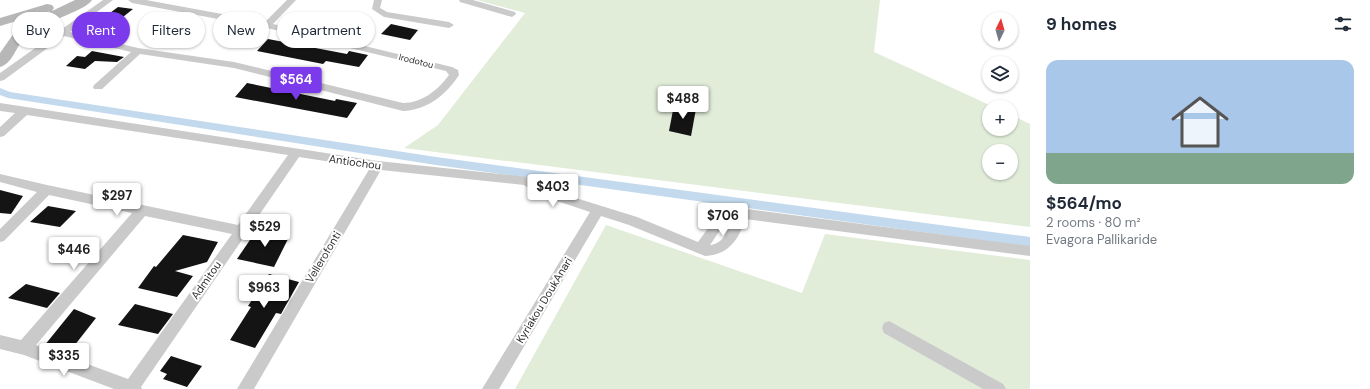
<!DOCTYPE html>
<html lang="en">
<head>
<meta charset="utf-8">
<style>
  body { margin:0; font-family:"DM Sans",sans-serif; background:#f2f2f3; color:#1f2937; height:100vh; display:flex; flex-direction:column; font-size:15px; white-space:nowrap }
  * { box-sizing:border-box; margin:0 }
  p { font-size:13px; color:#747a83 }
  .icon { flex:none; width:22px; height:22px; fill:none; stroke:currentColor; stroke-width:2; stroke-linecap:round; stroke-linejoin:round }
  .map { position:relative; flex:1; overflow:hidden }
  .drawer { display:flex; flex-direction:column; background:#fff; width:340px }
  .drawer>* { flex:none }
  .banner { position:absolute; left:12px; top:12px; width:380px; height:36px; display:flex; gap:8px }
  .needle { width:26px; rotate:5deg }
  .tools { position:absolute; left:982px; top:12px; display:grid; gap:8px }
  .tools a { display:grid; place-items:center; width:36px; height:36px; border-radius:50%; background:#fff; box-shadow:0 1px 3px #0004; font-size:20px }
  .price { position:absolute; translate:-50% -34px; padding:0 9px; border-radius:4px; background:#fff; color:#222; font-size:13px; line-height:26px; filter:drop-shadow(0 1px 2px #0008) }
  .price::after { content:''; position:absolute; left:50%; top:24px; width:12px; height:9px; margin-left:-6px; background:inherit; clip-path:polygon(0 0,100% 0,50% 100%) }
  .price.on { background:#7c3aed; color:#fff }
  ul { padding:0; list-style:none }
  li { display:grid; align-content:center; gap:8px; height:212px; padding:0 16px }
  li+li { border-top:1px solid #e0e1e3 }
  li span { display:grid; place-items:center; height:124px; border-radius:12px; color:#555 }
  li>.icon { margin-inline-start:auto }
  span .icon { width:72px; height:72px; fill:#fffc; stroke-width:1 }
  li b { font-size:17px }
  h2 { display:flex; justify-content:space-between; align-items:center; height:48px; padding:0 16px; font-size:17px }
  .chip { padding:0 14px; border-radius:18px; background:#fff; box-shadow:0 1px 3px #0004; font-size:14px; line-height:36px }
  .chip.on { background:#7c3aed; color:#fff }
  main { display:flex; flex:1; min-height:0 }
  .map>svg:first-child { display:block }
</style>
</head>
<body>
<main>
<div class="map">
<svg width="1030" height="389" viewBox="0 0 1030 389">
  <rect width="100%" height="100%" fill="#fff"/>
  <g fill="#e1ecd9" fill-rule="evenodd">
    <path d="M477,0H880L874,52L994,107H989V129H1011V115L1030,124V227L404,148L438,125L525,13ZM989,151H1011V173H989Z"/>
    <path d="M606,225L802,293L825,234L1030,260V389H515Z"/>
  </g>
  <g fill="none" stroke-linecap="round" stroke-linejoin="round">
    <path fill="#c3d9ed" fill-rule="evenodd" d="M0,88L10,92L436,157L1030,237V247L436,165L8,98L0,95Z"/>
  </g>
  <g fill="#141414">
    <path d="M118,7L133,9L113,25L125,28L108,39L74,31L89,20L98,22Z"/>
    <path d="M391,24L418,30L410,40L381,34Z"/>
    <path d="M268,39L347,54L349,51L368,55L359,67L326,61L323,64L257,51Z"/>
    <path d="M92,51L124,57L117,62L95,61L85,69L66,66L77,56L85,57Z"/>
    <path d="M247,83L335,101L336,99L357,103L347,118L235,97Z"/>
    <path d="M674,105L696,109L691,136L669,131Z"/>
    <path d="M0,190L23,196L11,214L0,213Z"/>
    <path d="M48,206L76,211L60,227L30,222Z"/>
    <path d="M258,228L290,235L274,267L237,259Z"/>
    <path d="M183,235L218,242L207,262L175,271L193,276L177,297L138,288L154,266L156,267Z"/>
    <path d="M269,274L299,282L281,314L276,313L255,348L230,340L251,307L248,306Z"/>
    <path d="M26,284L60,293L47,308L8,298Z"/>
    <path d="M135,304L173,314L158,334L118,325Z"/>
    <path d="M74,309L96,318L67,355L44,346Z"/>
    <path d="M171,356L202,366L187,387L163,379L167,374L160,371Z"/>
  </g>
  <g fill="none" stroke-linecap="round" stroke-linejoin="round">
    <g fill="#cacaca" fill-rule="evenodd">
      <path d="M103,0H113L70,32L138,48L234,62L403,103C422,103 438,90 449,75L446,71L267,28L132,3L128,0H146L265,22L287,0H296L273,24L452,67L458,70L459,75C446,95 427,110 403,111L234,68L140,54L102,89H94L93,87L94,85L131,52L64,36L4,80L0,81V73Z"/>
      <path d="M374,0H382L380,8L387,12L449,22L454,25L449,28L384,17L372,9Z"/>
      <path d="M459,0H473L515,12L516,14L512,17L460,2Z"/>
      <path d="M0,103L378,161L528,177L547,189L637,217L698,242L723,208L727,206L731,208L733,211L731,214L710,245C728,243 729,222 736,210L740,208L1030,246V256L745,219C739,240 728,255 705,256L629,225L601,216L499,389H482L590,212L539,195L524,185L381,170L254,389H237L370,168L299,157L141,387L142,389H114L24,355L0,349V335L21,340L132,213L49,195L4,241L0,242V229L37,192L0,182V174L47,185L238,225L288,155L27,115L4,136L0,137V127L15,113L0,111ZM145,216L232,234L128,379L36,345Z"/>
      <path d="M889,321L1003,384L1006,389H983L884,333L882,328L884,323Z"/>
    </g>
    <path fill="#b7b7b7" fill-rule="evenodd" d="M75,0H92C83,13 40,21 24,39C15,48 13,63 0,67V53L14,33L32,20L50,11L0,26V18L47,4L52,5L54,8L52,11Z"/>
  </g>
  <g text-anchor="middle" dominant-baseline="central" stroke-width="4" stroke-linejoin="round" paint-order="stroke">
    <g font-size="9" fill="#2d2d2d" stroke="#fff">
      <text transform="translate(416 61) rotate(14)">Irodotou</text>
    </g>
    <g font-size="11" fill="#2d2d2d" stroke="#fff">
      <text transform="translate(355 162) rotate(8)">Antiochou</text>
      <text transform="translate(323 257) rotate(-59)">Vellerofonti</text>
      <text transform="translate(206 280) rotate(-55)">Admitou</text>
      <text transform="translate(544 300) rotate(-59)">Kyriakou DoukAnari</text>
    </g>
  </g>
</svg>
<div class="tools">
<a><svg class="needle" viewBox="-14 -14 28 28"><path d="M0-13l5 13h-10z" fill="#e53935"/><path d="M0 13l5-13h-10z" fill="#747a83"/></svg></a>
<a><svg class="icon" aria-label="layers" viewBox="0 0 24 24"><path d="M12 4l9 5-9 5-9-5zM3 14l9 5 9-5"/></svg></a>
<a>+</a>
<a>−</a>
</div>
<b class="price on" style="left:296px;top:101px">$564</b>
<b class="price" style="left:683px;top:120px">$488</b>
<b class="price" style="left:553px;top:208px">$403</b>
<b class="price" style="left:117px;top:217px">$297</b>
<b class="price" style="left:723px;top:237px">$706</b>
<b class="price" style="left:265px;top:248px">$529</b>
<b class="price" style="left:74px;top:271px">$446</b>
<b class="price" style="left:264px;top:309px">$963</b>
<b class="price" style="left:64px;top:377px">$335</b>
<div class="banner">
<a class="chip">Buy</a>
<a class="chip on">Rent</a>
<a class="chip">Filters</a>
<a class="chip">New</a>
<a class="chip">Apartment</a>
</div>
</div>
<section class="drawer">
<h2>9 homes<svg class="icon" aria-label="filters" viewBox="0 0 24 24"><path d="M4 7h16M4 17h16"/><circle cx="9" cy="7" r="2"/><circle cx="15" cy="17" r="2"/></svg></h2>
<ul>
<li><span style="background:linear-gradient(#a9c7e8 75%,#7fa58c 0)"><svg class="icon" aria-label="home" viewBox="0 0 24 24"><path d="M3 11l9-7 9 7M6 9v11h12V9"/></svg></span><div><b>$564/mo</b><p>2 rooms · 80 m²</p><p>Evagora Pallikaride</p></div></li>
</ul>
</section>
</main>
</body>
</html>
